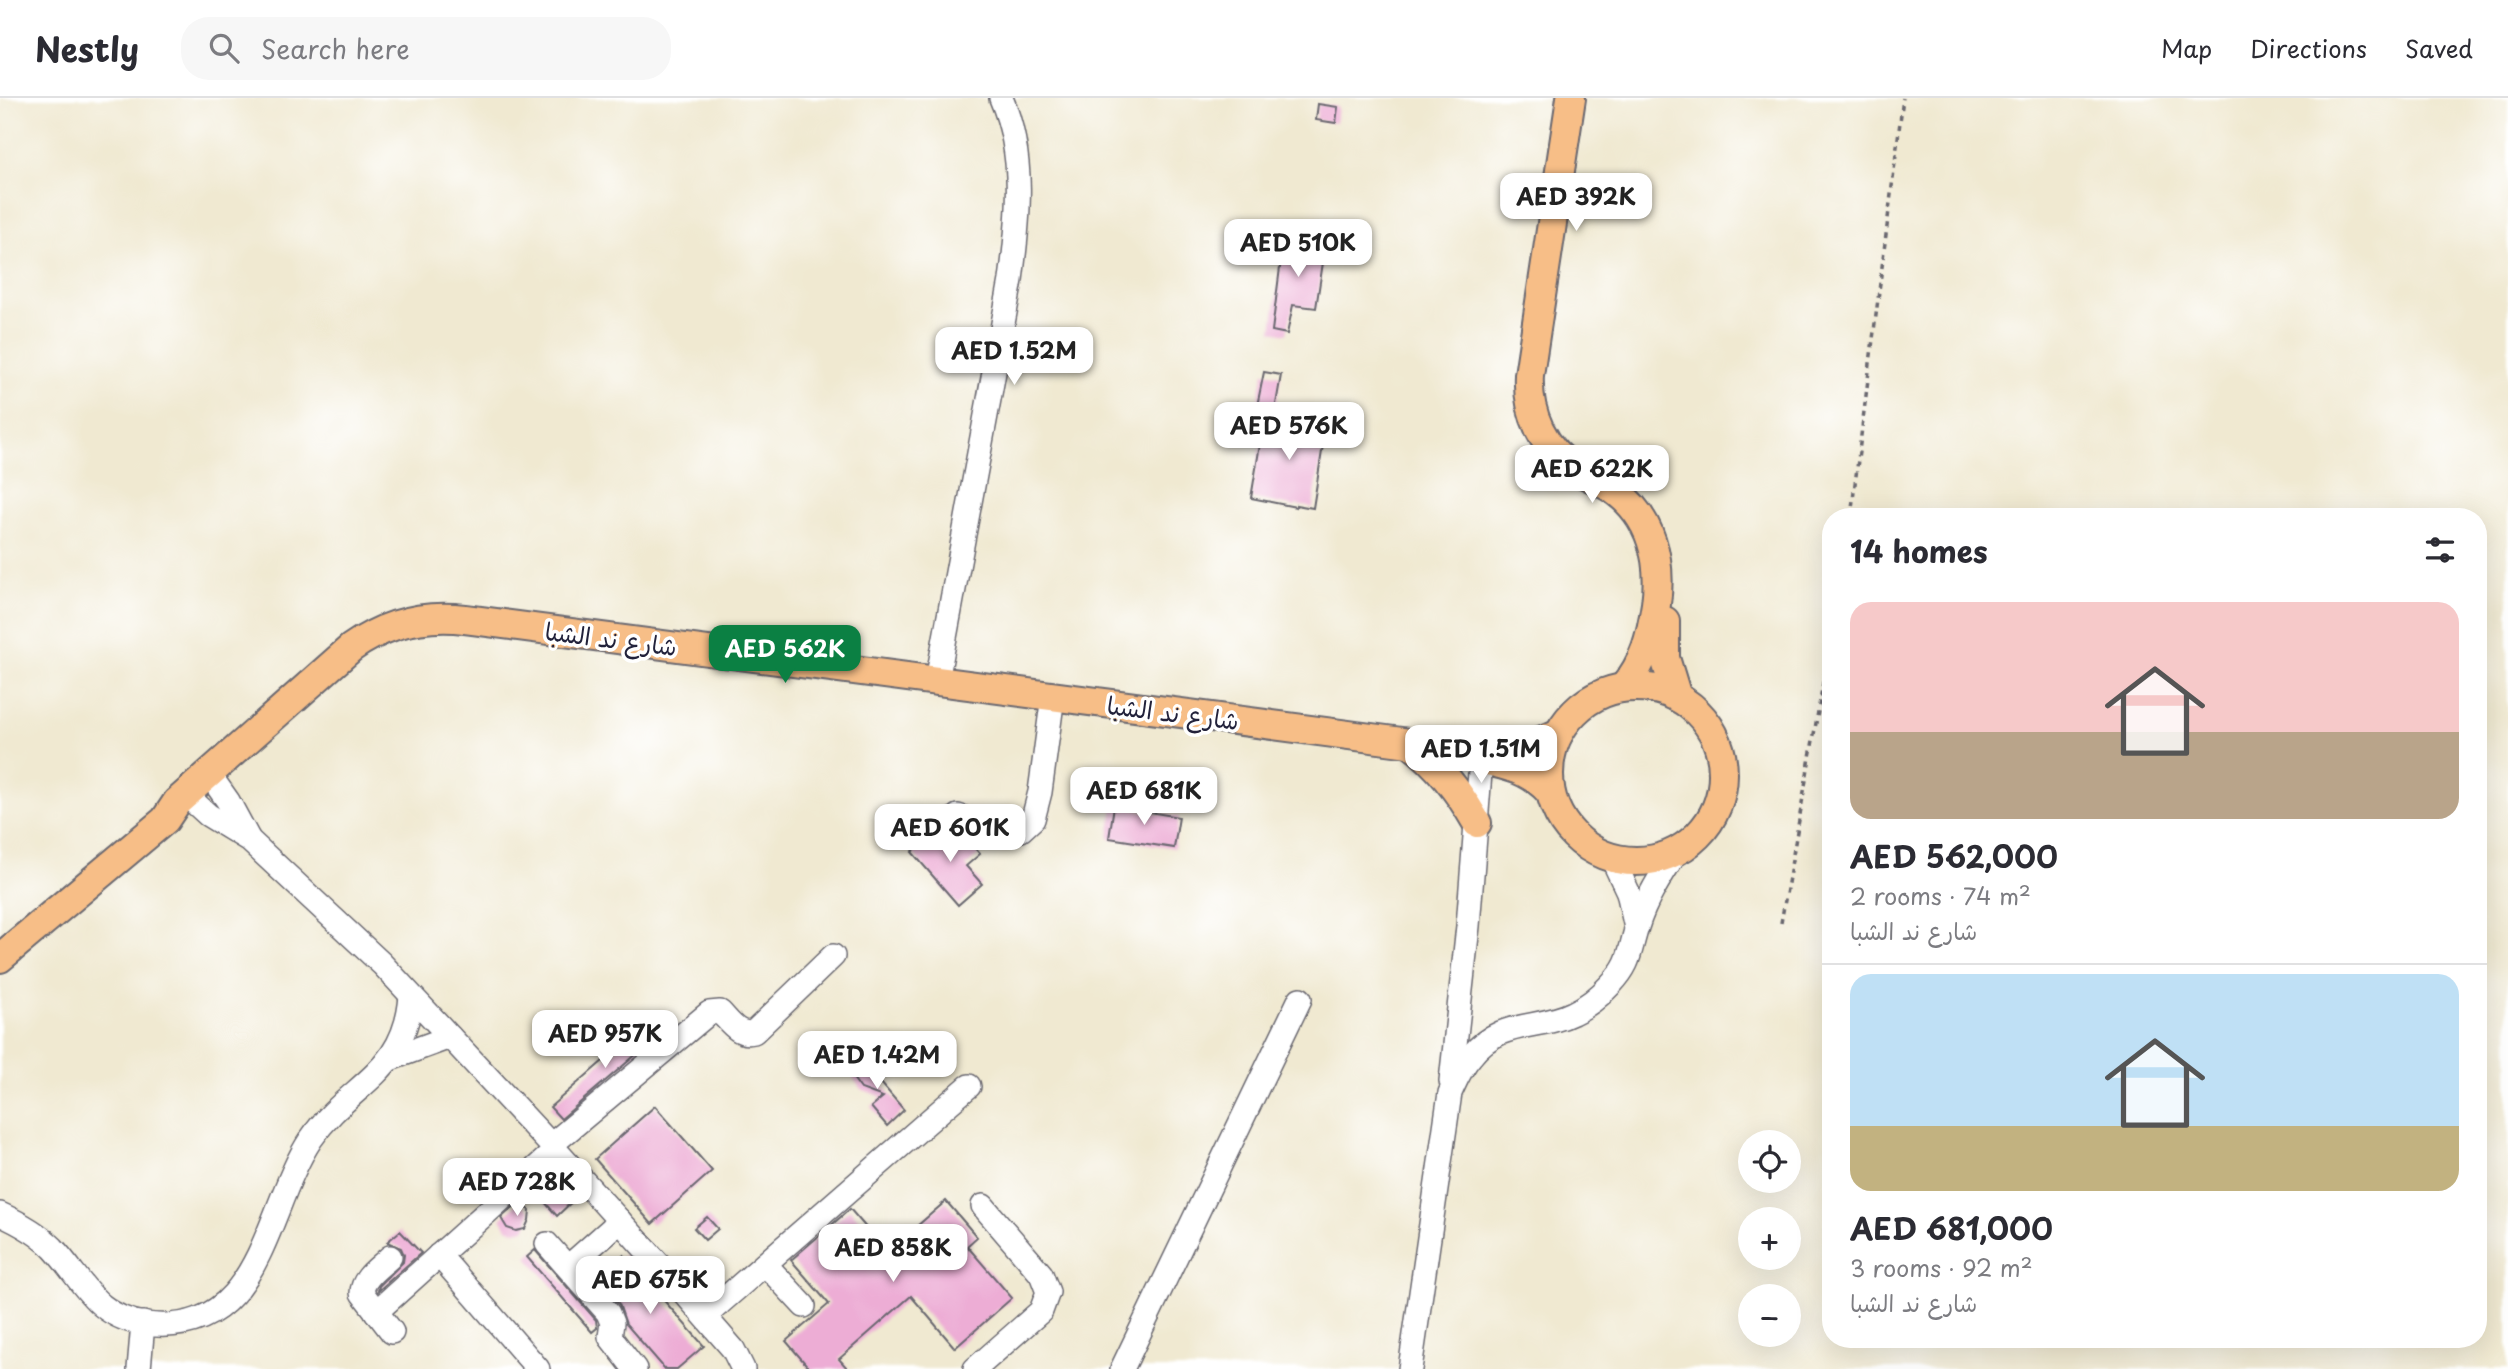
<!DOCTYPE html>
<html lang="en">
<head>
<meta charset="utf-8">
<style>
  body { margin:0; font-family:"Playpen Sans","Playpen Sans Arabic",sans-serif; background:#f7f7f7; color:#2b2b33; height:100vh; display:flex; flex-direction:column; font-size:26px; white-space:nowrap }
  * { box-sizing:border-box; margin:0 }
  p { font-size:23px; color:#7c7c81 }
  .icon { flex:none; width:38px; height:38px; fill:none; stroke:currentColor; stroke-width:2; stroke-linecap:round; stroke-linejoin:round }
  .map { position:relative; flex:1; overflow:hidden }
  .details { position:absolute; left:1822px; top:410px; width:665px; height:840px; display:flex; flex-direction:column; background:#fff; border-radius:28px; box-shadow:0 7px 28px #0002 }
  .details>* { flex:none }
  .fabs { position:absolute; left:1738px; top:1032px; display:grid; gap:14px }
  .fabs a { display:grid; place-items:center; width:63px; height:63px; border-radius:50%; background:#fff; box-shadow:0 7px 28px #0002; font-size:35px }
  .price { position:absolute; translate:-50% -60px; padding:0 16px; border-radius:14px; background:#fff; color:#222; font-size:23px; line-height:46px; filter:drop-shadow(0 2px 4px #0008) }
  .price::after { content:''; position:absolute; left:50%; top:42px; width:21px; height:16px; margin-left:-10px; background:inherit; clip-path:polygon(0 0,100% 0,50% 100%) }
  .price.active { background:#0b8043; color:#fff }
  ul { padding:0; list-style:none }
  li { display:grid; align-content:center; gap:14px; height:371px; padding:0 28px }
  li+li { border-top:2px solid #e1e1e2 }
  li span { display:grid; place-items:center; height:217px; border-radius:21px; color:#555 }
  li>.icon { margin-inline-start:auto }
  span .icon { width:126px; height:126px; fill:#fffc; stroke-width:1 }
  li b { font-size:30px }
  h2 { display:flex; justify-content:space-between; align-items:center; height:84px; padding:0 28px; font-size:30px }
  header { display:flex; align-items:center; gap:42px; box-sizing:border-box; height:98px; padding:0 35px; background:#fff; border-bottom:2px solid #e1e1e2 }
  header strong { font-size:33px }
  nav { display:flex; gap:38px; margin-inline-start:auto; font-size:24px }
  .search { width:490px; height:63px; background:#f7f7f7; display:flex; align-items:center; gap:18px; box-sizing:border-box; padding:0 24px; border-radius:28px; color:#7c7c81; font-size:26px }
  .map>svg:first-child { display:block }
</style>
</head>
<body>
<header>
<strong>Nestly</strong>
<div class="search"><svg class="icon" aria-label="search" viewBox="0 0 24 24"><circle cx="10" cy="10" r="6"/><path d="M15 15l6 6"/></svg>Search here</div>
<nav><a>Map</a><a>Directions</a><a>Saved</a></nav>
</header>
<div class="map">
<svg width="2508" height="1271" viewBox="0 0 2508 1271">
  <rect width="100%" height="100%" fill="#fff"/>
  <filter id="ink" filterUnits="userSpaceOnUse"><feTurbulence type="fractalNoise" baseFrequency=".0143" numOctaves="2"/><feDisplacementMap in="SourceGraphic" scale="14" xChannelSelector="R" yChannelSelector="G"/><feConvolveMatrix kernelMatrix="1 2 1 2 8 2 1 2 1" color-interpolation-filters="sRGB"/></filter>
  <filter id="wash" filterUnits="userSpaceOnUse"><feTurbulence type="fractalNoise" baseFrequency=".00686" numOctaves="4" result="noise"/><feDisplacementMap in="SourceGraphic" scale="28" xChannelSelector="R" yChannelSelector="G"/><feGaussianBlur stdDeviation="1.57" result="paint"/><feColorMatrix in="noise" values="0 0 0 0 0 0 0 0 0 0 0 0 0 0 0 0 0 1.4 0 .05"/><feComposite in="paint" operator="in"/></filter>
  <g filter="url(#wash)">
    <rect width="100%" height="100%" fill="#f0e9d1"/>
    <g id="blocks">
      <g fill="#edadd5">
        <path d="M1318,6L1338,9L1336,25L1316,22Z"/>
        <path d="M1284,138L1326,145L1316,210L1293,207L1287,236L1272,233Z"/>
        <path d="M1264,274L1281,277L1275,312L1257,308Z"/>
        <path d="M1265,317L1326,328L1313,410L1296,407V409L1251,400Z"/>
        <path d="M1114,708L1179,719L1174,750L1109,740Z"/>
        <path d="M935,733L946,745L959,733L961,734L980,756L966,768L982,786L958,807L912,754Z"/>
        <path d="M649,923L660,936L561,1021L550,1009Z"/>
        <path d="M867,962L877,965L880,969L883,978L881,985L904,1012L887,1028L871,1009L883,999L861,991L853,980L857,966Z"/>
        <path d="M655,1008L712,1073L652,1126L595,1061Z"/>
        <path d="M562,1084L576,1100L557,1118L543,1102Z"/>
        <path d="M946,1103L977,1139L967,1148L1012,1200L955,1250L911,1198L839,1261L848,1271H810L786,1243L829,1206L791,1162L850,1111L887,1154Z"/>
        <path d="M518,1105L530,1112L529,1122L525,1131L516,1133L507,1130L501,1120Z"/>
        <path d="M707,1119L718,1131L705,1142L694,1130Z"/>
        <path d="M400,1133L421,1155L378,1193L379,1188L403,1164L404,1157L401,1150L387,1144Z"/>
        <path d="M535,1152L596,1222L597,1230L592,1234L527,1159Z"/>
        <path d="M624,1157L704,1248L677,1271H665L626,1226L619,1206L596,1181Z"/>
      </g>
    </g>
  </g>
  <g filter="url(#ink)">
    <use href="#blocks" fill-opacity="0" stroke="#6a6870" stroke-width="2"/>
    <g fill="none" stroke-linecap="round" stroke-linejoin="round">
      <g stroke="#6a6870" stroke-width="26">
        <g id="minor">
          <path d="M937,583L1011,182C1019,121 1026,58 1001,0"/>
          <path d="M209,676L228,703L248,740"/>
          <path d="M185,696L208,717L249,742L382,866L551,1047L666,1174L733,1251L743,1271"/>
          <path d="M958,718L1005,734L1021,732L1033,721L1040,694L1053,598"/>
          <path d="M1612,760L1628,794L1636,830"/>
          <path d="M390,961L450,939"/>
          <path d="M1451,983L1468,828L1481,662"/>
          <path d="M551,1047L709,915L720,914C730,924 738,938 754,934L833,858"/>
          <path d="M0,1116C20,1125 38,1135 53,1150C83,1182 95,1219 145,1226C262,1241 264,1111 311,1041C349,985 405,977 411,898"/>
          <path d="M547,1146L608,1215L612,1225L610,1239L635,1271"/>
          <path d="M439,1157L538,1271"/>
          <path d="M390,1159C380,1169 362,1180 362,1195L392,1234"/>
          <path d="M765,1166L804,1208"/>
          <path d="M568,1169L620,1123"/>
          <path d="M376,1214L556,1052"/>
          <path d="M705,1218L969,988"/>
          <path d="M139,1271L143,1225"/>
          <path d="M975,1271L1041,1213L1048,1194L1041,1176L983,1108"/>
          <path d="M1122,1271L1300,901"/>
          <path d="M1410,1271L1450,995C1456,982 1461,969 1471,958C1501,920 1537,933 1573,915C1586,909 1601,897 1611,886C1631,865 1629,854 1637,829C1645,802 1662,776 1677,753"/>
        </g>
      </g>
      <g stroke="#6a6870" stroke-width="32">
        <g id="major">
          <path d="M1571,0L1529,277C1527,315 1543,352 1577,372C1590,379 1603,384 1614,392C1652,419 1662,463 1656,506C1651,538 1645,564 1624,589"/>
          <path d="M1665,523V560L1677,599"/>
          <circle cx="1636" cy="676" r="87"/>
          <path d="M1410,645C1439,667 1459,693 1477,725"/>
          <path d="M1479,661C1507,667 1530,672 1550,694"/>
          <path d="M0,860L165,722L177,704L351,550C386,525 423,516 465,521L1440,649C1460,643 1480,651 1501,651C1522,651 1540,644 1559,635"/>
        </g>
      </g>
      <g stroke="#6a6870" stroke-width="3.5" stroke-dasharray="5 5" stroke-linecap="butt">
        <path d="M1851,418L1903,0"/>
        <path d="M1781,825L1830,545"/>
      </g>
      <use href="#minor" stroke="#fff" stroke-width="23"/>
      <use href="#major" stroke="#f7be87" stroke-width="28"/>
    </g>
  </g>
  <g text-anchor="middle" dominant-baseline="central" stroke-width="7" stroke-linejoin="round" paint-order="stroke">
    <g font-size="24" fill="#22223b" stroke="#fff">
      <text transform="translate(611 540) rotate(7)">شارع ند الشبا</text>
      <text transform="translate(1173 614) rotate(7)">شارع ند الشبا</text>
    </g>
  </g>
</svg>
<div class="fabs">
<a><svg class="icon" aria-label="locate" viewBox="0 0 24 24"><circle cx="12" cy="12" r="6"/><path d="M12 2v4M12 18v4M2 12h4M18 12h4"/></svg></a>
<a>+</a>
<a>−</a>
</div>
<b class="price" style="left:1576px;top:135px">AED 392K</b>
<b class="price" style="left:1298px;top:181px">AED 510K</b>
<b class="price" style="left:1014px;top:289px">AED 1.52M</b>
<b class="price" style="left:1289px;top:364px">AED 576K</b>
<b class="price" style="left:1592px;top:407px">AED 622K</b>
<b class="price active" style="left:785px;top:587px">AED 562K</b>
<b class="price" style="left:1481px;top:687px">AED 1.51M</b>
<b class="price" style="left:1144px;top:729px">AED 681K</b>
<b class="price" style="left:950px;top:766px">AED 601K</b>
<b class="price" style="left:605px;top:972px">AED 957K</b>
<b class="price" style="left:877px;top:993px">AED 1.42M</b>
<b class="price" style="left:517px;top:1120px">AED 728K</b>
<b class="price" style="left:893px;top:1186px">AED 858K</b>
<b class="price" style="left:650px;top:1218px">AED 675K</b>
<section class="details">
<h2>14 homes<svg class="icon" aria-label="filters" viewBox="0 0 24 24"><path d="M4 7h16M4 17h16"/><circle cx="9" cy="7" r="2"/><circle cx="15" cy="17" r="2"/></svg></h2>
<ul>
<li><span style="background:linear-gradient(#f6c9c9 60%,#b9a48a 0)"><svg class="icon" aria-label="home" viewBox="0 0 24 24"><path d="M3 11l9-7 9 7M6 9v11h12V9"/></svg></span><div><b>AED 562,000</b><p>2 rooms · 74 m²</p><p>شارع ند الشبا</p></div></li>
<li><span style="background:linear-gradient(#bfe0f5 70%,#c2b280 0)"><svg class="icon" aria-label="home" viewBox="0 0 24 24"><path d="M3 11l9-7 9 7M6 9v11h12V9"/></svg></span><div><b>AED 681,000</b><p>3 rooms · 92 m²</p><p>شارع ند الشبا</p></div></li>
</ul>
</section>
</div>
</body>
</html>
